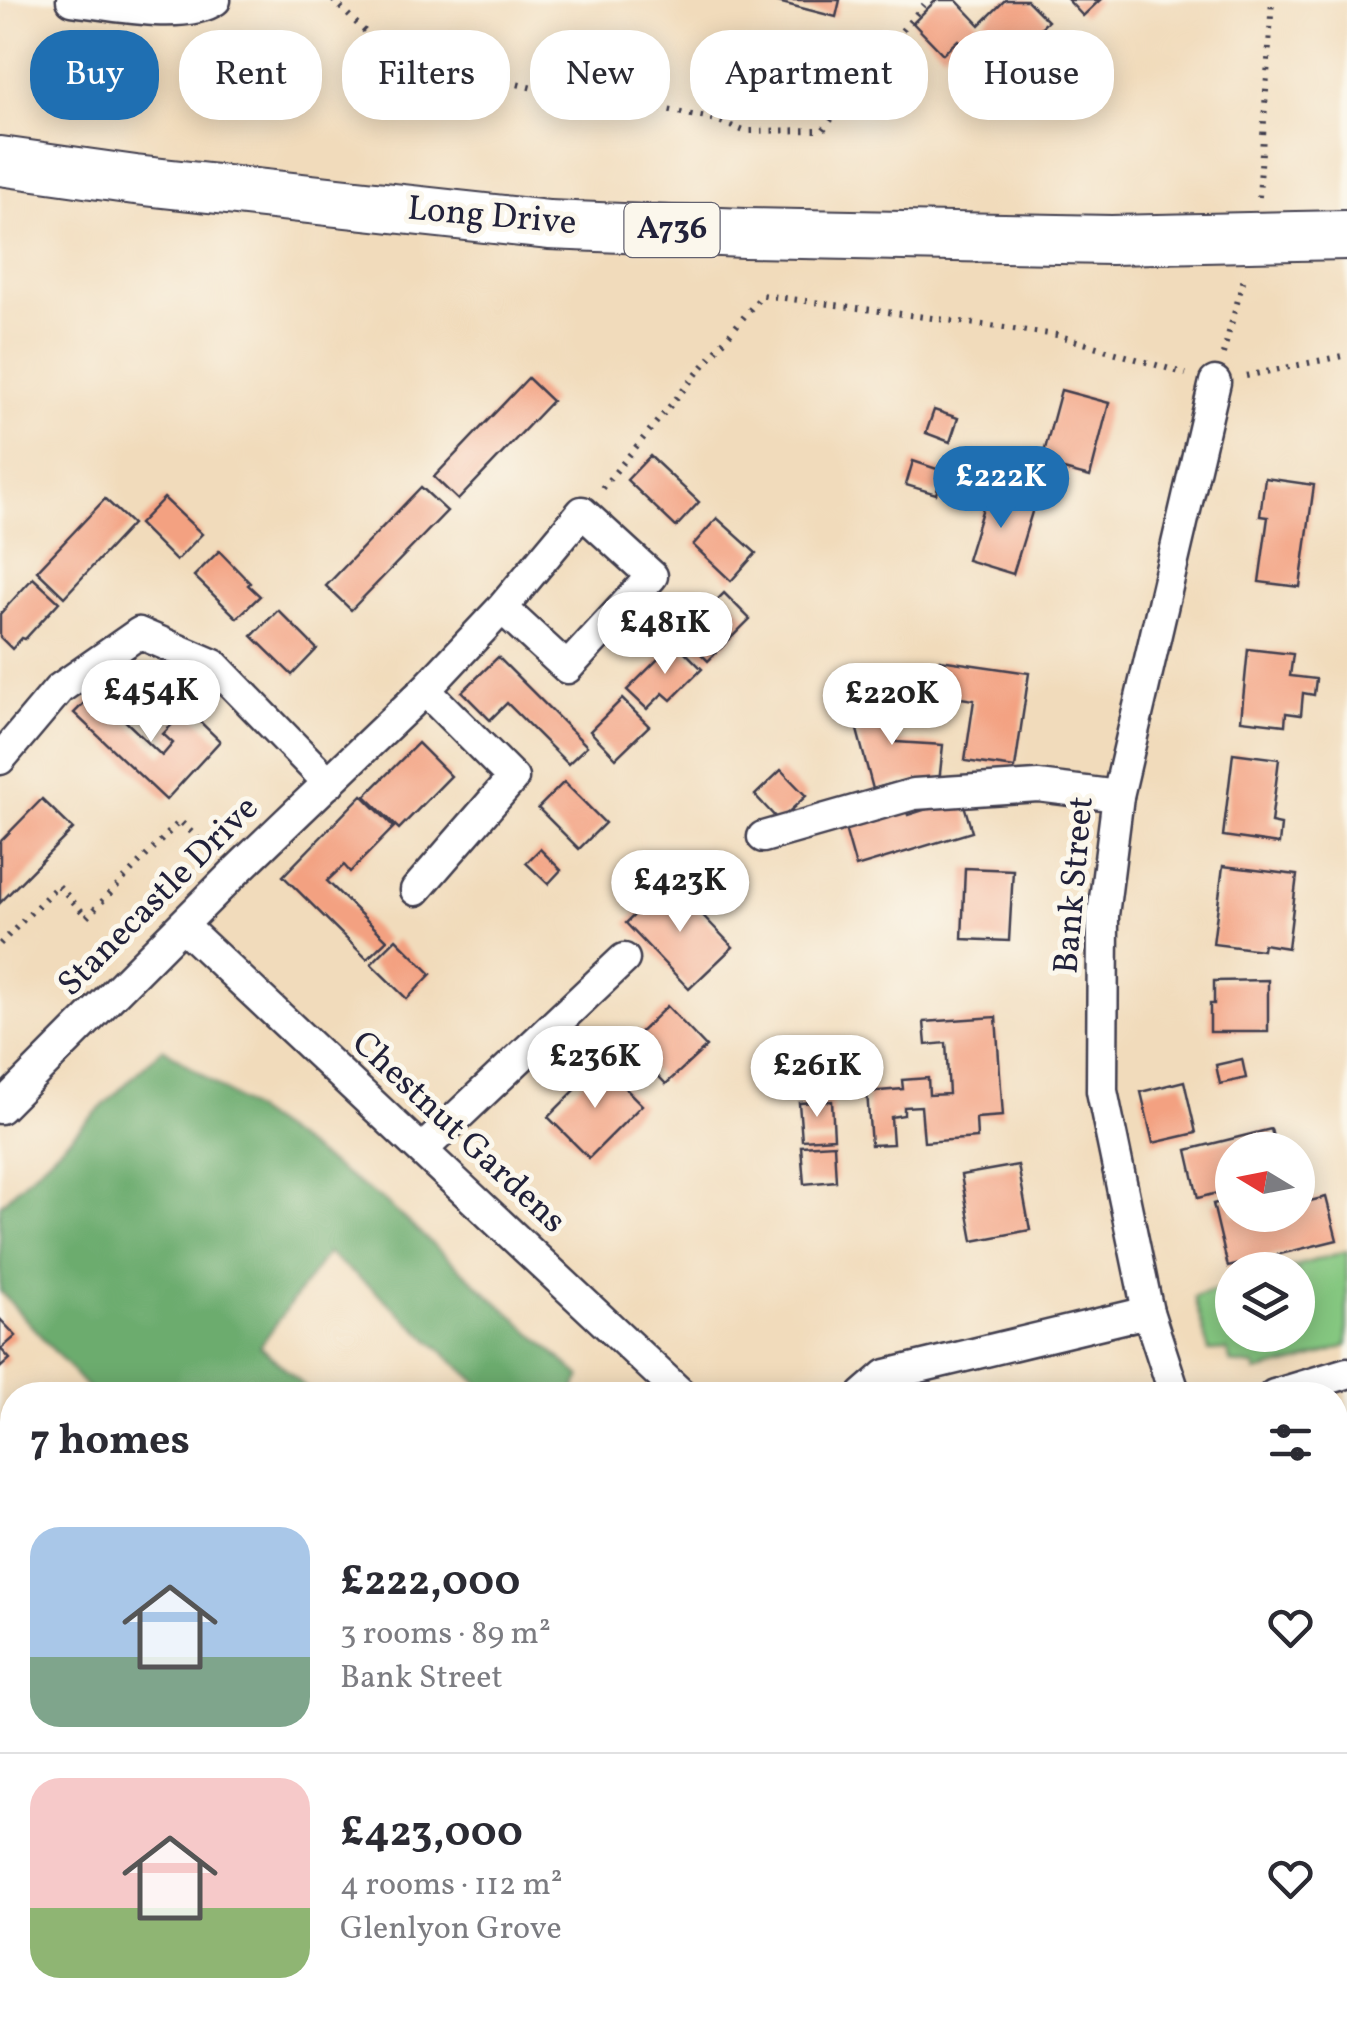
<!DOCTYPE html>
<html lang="en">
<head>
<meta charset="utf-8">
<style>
  body { margin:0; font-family:Vollkorn,serif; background:#f7f7f7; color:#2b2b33; height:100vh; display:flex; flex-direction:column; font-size:38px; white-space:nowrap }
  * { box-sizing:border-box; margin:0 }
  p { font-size:32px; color:#7c7c81 }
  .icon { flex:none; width:55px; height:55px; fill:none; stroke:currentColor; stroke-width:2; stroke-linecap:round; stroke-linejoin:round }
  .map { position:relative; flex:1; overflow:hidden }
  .details { position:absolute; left:0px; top:1382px; width:1348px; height:642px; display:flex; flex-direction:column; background:#fff; border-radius:40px 40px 0 0; box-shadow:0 5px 25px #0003 }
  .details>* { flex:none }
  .top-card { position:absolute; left:30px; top:30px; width:1288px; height:90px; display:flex; gap:20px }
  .needle { width:65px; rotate:280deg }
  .buttons { position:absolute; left:1215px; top:1132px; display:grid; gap:20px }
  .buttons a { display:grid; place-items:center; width:100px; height:100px; border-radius:50%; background:#fff; box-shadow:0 5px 25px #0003; font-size:50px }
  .price { position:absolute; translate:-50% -85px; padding:0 22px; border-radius:35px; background:#fff; color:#222; font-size:32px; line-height:65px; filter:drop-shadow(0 2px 5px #0008) }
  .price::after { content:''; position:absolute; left:50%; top:60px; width:30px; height:22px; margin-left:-15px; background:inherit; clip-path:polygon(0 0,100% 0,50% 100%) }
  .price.on { background:#1f6fb2; color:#fff }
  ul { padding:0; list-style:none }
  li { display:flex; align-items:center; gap:30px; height:250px; padding:0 30px }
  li+li { border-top:2px solid #e1e1e2 }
  li span { display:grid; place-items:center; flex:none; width:280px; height:200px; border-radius:30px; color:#555 }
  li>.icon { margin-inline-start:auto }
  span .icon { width:120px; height:120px; fill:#fffc; stroke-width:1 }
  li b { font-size:42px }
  h2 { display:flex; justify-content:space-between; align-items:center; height:120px; padding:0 30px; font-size:42px }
  .chip { padding:0 35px; border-radius:40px; background:#fff; box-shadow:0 5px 25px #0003; font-size:35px; line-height:90px }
  .chip.on { background:#1f6fb2; color:#fff }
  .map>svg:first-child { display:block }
</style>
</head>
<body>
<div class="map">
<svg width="1347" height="2024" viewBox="0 0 1347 2024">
  <rect width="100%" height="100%" fill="#fbf7ec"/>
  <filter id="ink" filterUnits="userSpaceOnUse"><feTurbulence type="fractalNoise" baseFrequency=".01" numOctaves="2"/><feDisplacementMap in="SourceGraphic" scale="20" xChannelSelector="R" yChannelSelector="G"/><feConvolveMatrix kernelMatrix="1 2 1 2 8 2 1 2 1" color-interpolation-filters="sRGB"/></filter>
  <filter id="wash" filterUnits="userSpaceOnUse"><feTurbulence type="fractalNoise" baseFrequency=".0048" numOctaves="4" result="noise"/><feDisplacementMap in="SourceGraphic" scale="40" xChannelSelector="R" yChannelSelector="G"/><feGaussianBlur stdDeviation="2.25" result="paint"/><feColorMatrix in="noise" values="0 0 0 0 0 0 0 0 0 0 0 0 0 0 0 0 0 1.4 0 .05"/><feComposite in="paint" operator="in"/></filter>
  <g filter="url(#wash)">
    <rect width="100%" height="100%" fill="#f1dbbb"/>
    <path fill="#85c780" stroke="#54745e" stroke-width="2.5" d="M1347,1251V1346L1301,1361L1256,1372L1255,1366L1231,1363L1227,1350L1209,1351L1194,1297L1232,1285V1335H1298V1270H1282Z"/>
    <path fill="#6cac6e" stroke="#476754" stroke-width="2.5" d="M163,1048L385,1202L581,1377L571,1395H491L372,1288L327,1253L260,1346L314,1395H94L0,1291V1205Z"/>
    <g id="blocks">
      <g fill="#f3a181">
        <path d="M770,0H840L836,17Z"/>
        <path d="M936,0H956L980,25L1005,0H1027L1048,21L992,75L958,40L943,54L913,23Z"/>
        <path d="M1068,0H1100L1083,16Z"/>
        <path d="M528,378L552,401L458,500L434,477Z"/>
        <path d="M1061,390L1109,403L1090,477L1041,464Z"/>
        <path d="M934,410L958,418L950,442L926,433Z"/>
        <path d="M650,456L699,502L676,527L627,480Z"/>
        <path d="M913,461L943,471L936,494L906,485Z"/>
        <path d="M1265,478L1314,485L1300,587L1259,582L1268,517L1260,516Z"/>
        <path d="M421,487L447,511L351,610L326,586Z"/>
        <path d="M989,488L1035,502L1013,574L967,560Z"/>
        <path d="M164,498L202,534L176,561L139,524Z"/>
        <path d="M105,499L132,524L64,597L37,571Z"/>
        <path d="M717,518L756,553L731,581L693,545Z"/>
        <path d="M219,551L250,583L248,585L260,596L237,618L194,576Z"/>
        <path d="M33,578L59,602L25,639L22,638L12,649L0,637V614Z"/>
        <path d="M724,593L750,619L708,661L682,635Z"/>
        <path d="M278,610L317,649L292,675L252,636Z"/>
        <path d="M675,642L702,669L671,700L663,693L647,709L627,690Z"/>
        <path d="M1248,649L1293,654L1290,676L1316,679L1314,695L1303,693L1301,715L1286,713L1285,725L1241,720Z"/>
        <path d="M498,657L587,746L568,764L507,703L490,720L462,692Z"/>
        <path d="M940,660L1029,673L1015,768L965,761L974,700L935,694Z"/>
        <path d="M95,692L162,756L173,743L163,734L187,709L220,741L166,800L74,713Z"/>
        <path d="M883,695L896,742L943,745L939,783L906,780L873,789L850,704Z"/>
        <path d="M622,699L649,726L616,758L590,731Z"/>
        <path d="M418,743L451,776L399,829L365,796Z"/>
        <path d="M1233,753L1279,759L1271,823L1281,825L1279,844L1223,836Z"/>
        <path d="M781,770L806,796L779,821L755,795Z"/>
        <path d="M564,782L605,823L579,849L538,808Z"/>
        <path d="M362,795L394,827L350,872L344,865L327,881L387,940L367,959L283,876Z"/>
        <path d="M962,798L972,832L856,867L844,825L905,807L908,815Z"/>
        <path d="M42,799L73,829L0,903V842Z"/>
        <path d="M540,849L561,870L548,884L526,863Z"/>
        <path d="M1223,866L1297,875L1288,948L1263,944L1262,950L1213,944Z"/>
        <path d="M965,868L1013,870L1009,941L962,939Z"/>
        <path d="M670,881L733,947L689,989L626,923Z"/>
        <path d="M396,939L431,974L407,999L371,964Z"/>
        <path d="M1268,980V1032H1210V1004H1214V981Z"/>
        <path d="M667,1006L706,1047L666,1084L628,1044Z"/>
        <path d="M996,1017L1003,1116L976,1118L977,1138L924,1142L921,1106L904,1107V1115L891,1117L893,1144L871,1145L867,1092L903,1089L902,1080L928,1078L929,1095L949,1094L946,1043L926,1045L924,1022Z"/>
        <path d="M1242,1059L1246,1078L1220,1084L1216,1065Z"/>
        <path d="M601,1064L642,1105L589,1158L548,1117Z"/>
        <path d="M1184,1081L1196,1133L1153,1143L1141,1092Z"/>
        <path d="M832,1101L834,1138L802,1140L799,1103Z"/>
        <path d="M1271,1129L1276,1150H1232V1189L1198,1198L1187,1150Z"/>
        <path d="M834,1144L836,1181L804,1184L801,1146Z"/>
        <path d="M1018,1165L1030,1230L973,1241L961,1175Z"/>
        <path d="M1326,1197L1337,1240L1228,1267L1213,1204L1232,1199V1215H1298V1204Z"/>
        <path d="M0,1319L16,1336L1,1349L10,1359L0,1368Z"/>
        <path d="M12,1561V1633L0,1645V1573Z"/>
        <path d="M12,1813V1889L0,1876V1825Z"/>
        <path d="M420,2012H492L503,2024H431Z"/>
        <path d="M1033,2012H1103V2014L1060,2024H1035Z"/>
      </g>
    </g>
  </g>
  <g filter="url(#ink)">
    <use href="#blocks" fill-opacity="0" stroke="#413e4e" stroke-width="2.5"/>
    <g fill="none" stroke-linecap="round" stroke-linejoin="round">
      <g stroke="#413e4e" stroke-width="35">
        <g id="minor">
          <path d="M72,0C108,4 185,21 215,0"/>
          <path d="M0,759L59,689L139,633L214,665L329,783"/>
          <path d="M763,837L914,794L1038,786L1118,796"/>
          <path d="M416,890L513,778L425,690"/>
          <path d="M183,926L682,1395"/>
          <path d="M0,1108L234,873L425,690L502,608L582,512L652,576L567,668L502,608"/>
          <path d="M422,1150L624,959"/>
          <path d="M863,1395L886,1375L1148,1312"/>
          <path d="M1175,1395L1148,1312L1102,1091L1103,915L1118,796L1215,382"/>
          <path d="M1274,1395L1347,1373"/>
          <path d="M1335,1685L1347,1682"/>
          <path d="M1335,1915L1347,1965"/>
          <path d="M338,2012L349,2024"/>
          <path d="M205,2024L217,2012"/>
        </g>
      </g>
      <g stroke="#413e4e" stroke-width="52">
        <path id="primary" d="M0,161L135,180L549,225L745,233L1111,240L1347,235"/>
      </g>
      <g stroke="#413e4e" stroke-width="6" stroke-dasharray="2.5 8" stroke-linecap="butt">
        <path d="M333,0L386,52L537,89L579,82L638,104L716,120L744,131L823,130L881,55L928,0"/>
        <path d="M1259,197L1272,0"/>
        <path d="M1223,354L1245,274"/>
        <path d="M1246,376L1347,355"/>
        <path d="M602,488L762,295L1057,335L1186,374"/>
        <path d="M0,944L58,885L87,917L180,821L212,852"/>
      </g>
      <use href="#minor" stroke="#fff" stroke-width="30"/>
      <use href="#primary" stroke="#fff" stroke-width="48"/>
    </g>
  </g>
  <g text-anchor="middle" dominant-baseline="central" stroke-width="10" stroke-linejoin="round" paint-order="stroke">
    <rect fill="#fbf7ec" stroke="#636270" stroke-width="2.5" x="624.5" y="203" width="95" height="54" rx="8"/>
    <g font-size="32" font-weight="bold" fill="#22223b">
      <text x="672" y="230">A736</text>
    </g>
    <g font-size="35" fill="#22223b" stroke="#fbf7ec">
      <text transform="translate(492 217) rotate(5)">Long Drive</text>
      <text transform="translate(1075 885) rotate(-85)">Bank Street</text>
      <text transform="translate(159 897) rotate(-45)">Stanecastle Drive</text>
      <text transform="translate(458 1133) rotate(43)">Chestnut Gardens</text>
    </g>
  </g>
</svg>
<div class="buttons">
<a><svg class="needle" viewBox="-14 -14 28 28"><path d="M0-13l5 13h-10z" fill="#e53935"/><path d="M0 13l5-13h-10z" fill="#7c7c81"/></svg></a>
<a><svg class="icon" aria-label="layers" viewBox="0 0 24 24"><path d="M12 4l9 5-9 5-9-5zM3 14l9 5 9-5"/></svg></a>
</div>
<b class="price on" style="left:1001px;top:531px">£222K</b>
<b class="price" style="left:665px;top:677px">£481K</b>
<b class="price" style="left:151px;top:745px">£454K</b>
<b class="price" style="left:892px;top:748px">£220K</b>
<b class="price" style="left:680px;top:935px">£423K</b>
<b class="price" style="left:595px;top:1111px">£236K</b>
<b class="price" style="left:817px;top:1120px">£261K</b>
<div class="top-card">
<a class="chip on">Buy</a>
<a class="chip">Rent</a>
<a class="chip">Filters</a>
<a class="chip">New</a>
<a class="chip">Apartment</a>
<a class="chip">House</a>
</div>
<section class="details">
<h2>7 homes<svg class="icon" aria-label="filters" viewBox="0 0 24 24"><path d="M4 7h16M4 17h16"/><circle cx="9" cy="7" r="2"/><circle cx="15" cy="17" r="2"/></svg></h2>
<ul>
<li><span style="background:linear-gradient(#a9c7e8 65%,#7fa58c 0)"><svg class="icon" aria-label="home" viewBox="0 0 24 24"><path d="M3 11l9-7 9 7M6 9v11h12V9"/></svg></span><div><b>£222,000</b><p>3 rooms · 89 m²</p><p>Bank Street</p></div><svg class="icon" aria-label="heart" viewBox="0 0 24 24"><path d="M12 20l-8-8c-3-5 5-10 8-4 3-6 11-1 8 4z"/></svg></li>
<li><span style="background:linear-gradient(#f6c9c9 65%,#8fb573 0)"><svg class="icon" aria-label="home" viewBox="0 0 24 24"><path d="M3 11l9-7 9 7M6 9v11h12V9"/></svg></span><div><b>£423,000</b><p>4 rooms · 112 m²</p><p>Glenlyon Grove</p></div><svg class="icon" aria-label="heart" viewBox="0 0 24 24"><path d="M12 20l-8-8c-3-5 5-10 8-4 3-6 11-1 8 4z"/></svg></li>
</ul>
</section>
</div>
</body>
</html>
